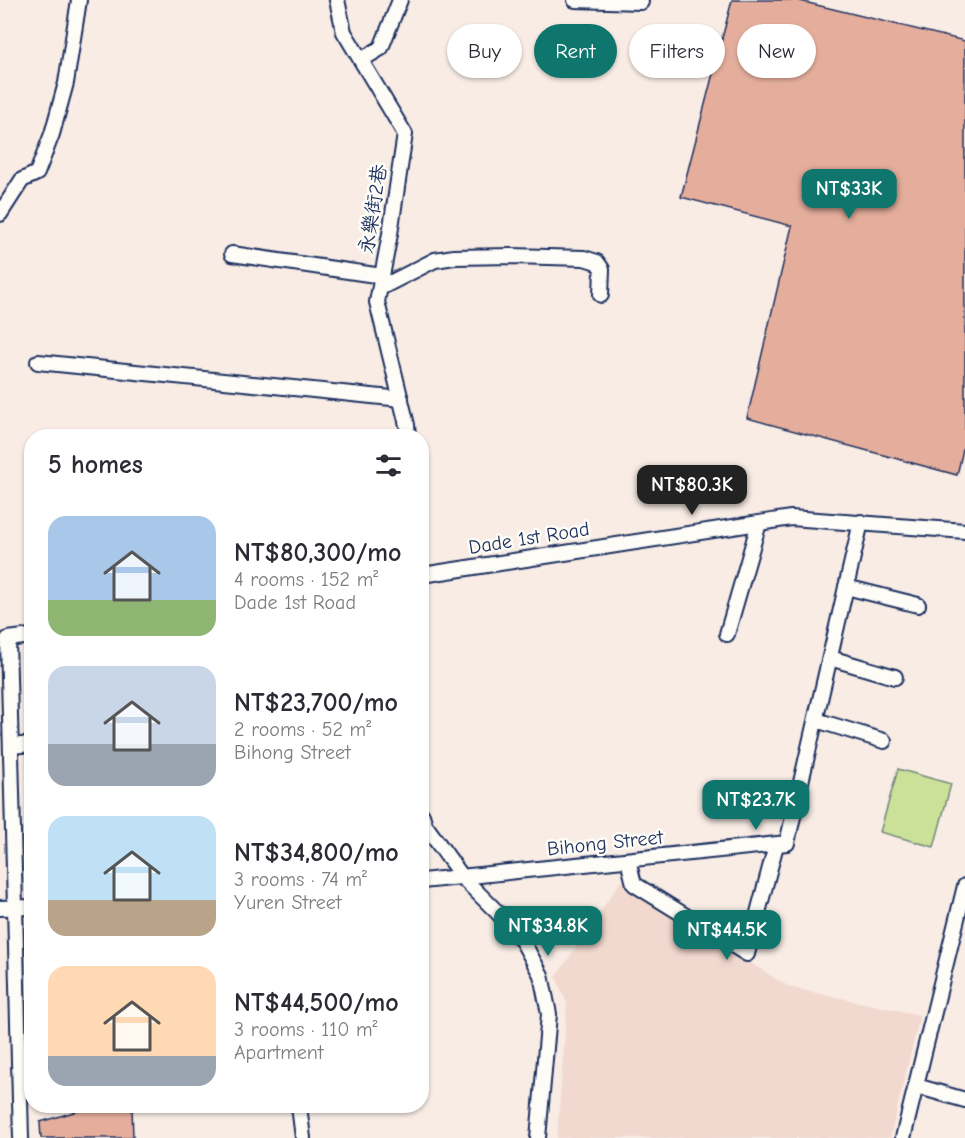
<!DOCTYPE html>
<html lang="en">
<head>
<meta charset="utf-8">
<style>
  body { margin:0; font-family:"Comic Neue","LXGW WenKai TC",sans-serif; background:#f7f7f7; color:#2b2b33; height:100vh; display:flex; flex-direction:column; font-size:22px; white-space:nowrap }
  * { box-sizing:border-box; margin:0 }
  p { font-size:20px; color:#7c7c81 }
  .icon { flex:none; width:33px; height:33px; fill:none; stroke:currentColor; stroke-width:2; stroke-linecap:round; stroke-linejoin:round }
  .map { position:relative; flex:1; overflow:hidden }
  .side { position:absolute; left:24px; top:429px; width:405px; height:684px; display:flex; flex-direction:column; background:#fff; border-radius:24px; box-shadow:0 2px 4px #0004 }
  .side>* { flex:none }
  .banner { position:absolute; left:447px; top:24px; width:428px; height:54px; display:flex; gap:12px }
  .price { position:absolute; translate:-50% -51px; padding:0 14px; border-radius:12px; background:#0f766e; color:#fff; font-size:20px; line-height:39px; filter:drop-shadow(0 2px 3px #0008) }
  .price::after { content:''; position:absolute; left:50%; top:36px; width:18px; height:14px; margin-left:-9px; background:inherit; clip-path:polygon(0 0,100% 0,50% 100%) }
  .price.on { background:#222; color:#fff }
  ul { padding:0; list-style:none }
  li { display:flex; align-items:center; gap:18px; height:150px; padding:0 24px }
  li span { display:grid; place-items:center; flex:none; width:168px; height:120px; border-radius:18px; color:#555 }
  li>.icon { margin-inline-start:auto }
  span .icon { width:72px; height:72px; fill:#fffc; stroke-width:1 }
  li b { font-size:26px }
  h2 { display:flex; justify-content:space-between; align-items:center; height:72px; padding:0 24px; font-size:26px }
  .tag { padding:0 21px; border-radius:27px; background:#fff; box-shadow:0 2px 4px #0004; font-size:21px; line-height:54px }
  .tag.on { background:#0f766e; color:#fff }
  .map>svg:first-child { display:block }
</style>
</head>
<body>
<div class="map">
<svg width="965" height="1138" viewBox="0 0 965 1138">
  <rect width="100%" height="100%" fill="#f8ece5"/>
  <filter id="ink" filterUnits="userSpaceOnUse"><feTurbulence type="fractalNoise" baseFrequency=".0167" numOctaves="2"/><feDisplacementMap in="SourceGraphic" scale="12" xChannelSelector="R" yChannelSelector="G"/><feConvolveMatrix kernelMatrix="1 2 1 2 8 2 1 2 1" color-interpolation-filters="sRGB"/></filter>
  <g filter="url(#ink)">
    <path fill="#f2d9cf" d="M621,881L789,987L920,1015L890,1138H557L567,1004L556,977Z"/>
    <path fill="#cae197" stroke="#72887a" stroke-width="1.5" d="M898,769L951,784L934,847L880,832Z"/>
    <g fill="#e5ae9c" stroke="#1b2f5e" stroke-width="1.5">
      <path d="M732,0H796L965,41V441L957,475L747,418L792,226L681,197Z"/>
      <path d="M132,1107L133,1138H41L40,1122L84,1109Z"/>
    </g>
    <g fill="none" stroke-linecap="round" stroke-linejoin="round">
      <g stroke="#1b2f5e" stroke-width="18">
        <g id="minor">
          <path d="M337,0L344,32L405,134L390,234L377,302L407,425L408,436"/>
          <path d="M575,0L641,2"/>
          <path d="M361,60L381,48L400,0"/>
          <path d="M0,214L22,180L37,173L52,134L66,83L79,0"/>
          <path d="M232,254L382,276"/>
          <path d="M380,288L435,260L454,257L512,256L584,258L597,262L602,269L601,295"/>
          <path d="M38,362L401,399"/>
          <path d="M422,575L791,518L965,531"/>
          <path d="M846,587L918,605"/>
          <path d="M727,634L759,523"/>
          <path d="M830,658L895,677"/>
          <path d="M816,720L884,741"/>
          <path d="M11,746L32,744"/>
          <path d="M422,815L425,825L463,878L499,914L523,942L541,975L549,1014L538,1138"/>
          <path d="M628,860L634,884L747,954L776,845"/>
          <path d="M422,881L787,843L861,522"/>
          <path d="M0,908L32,907"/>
          <path d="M916,1086L965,1100"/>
          <path d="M299,1106L303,1138"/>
          <path d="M21,1138L8,639L32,636"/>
          <path d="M903,1138L965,886"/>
        </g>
      </g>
      <use href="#minor" stroke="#fdfcf7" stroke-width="14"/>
    </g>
  </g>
  <g text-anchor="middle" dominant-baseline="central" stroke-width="5" stroke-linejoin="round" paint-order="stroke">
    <g font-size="20" fill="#1b2f5e" stroke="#fdfcf7">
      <text transform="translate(373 209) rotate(-81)">永樂街2巷</text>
      <text transform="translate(529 538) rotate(-9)">Dade 1st Road</text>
      <text transform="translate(605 843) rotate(-6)">Bihong Street</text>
    </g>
  </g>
</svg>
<b class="price" style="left:849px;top:220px">NT$33K</b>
<b class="price on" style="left:692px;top:516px">NT$80.3K</b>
<b class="price" style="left:756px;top:831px">NT$23.7K</b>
<b class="price" style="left:548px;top:957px">NT$34.8K</b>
<b class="price" style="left:727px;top:961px">NT$44.5K</b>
<div class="banner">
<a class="tag">Buy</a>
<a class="tag on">Rent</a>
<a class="tag">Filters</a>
<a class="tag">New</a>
</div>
<section class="side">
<h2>5 homes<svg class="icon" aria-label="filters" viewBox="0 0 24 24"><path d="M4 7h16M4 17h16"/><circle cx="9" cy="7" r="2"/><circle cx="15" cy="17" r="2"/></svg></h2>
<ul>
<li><span style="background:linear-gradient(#a9c7e8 70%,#8fb573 0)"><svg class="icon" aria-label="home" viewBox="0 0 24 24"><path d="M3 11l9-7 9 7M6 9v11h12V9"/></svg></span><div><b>NT$80,300/mo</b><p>4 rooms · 152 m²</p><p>Dade 1st Road</p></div></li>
<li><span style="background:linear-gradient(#c9d6e8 65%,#9aa5b1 0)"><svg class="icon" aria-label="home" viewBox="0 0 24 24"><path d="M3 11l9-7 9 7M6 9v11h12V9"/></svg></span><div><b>NT$23,700/mo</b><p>2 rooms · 52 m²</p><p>Bihong Street</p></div></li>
<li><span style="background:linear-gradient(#bfe0f5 70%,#b9a48a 0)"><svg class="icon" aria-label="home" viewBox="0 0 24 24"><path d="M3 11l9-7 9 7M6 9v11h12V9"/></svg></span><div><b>NT$34,800/mo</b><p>3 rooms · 74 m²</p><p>Yuren Street</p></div></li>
<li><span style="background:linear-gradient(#ffd9b3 75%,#9aa5b1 0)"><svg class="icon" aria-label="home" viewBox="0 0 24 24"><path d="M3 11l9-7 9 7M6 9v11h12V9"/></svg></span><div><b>NT$44,500/mo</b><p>3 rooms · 110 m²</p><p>Apartment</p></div></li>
</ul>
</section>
</div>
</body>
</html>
